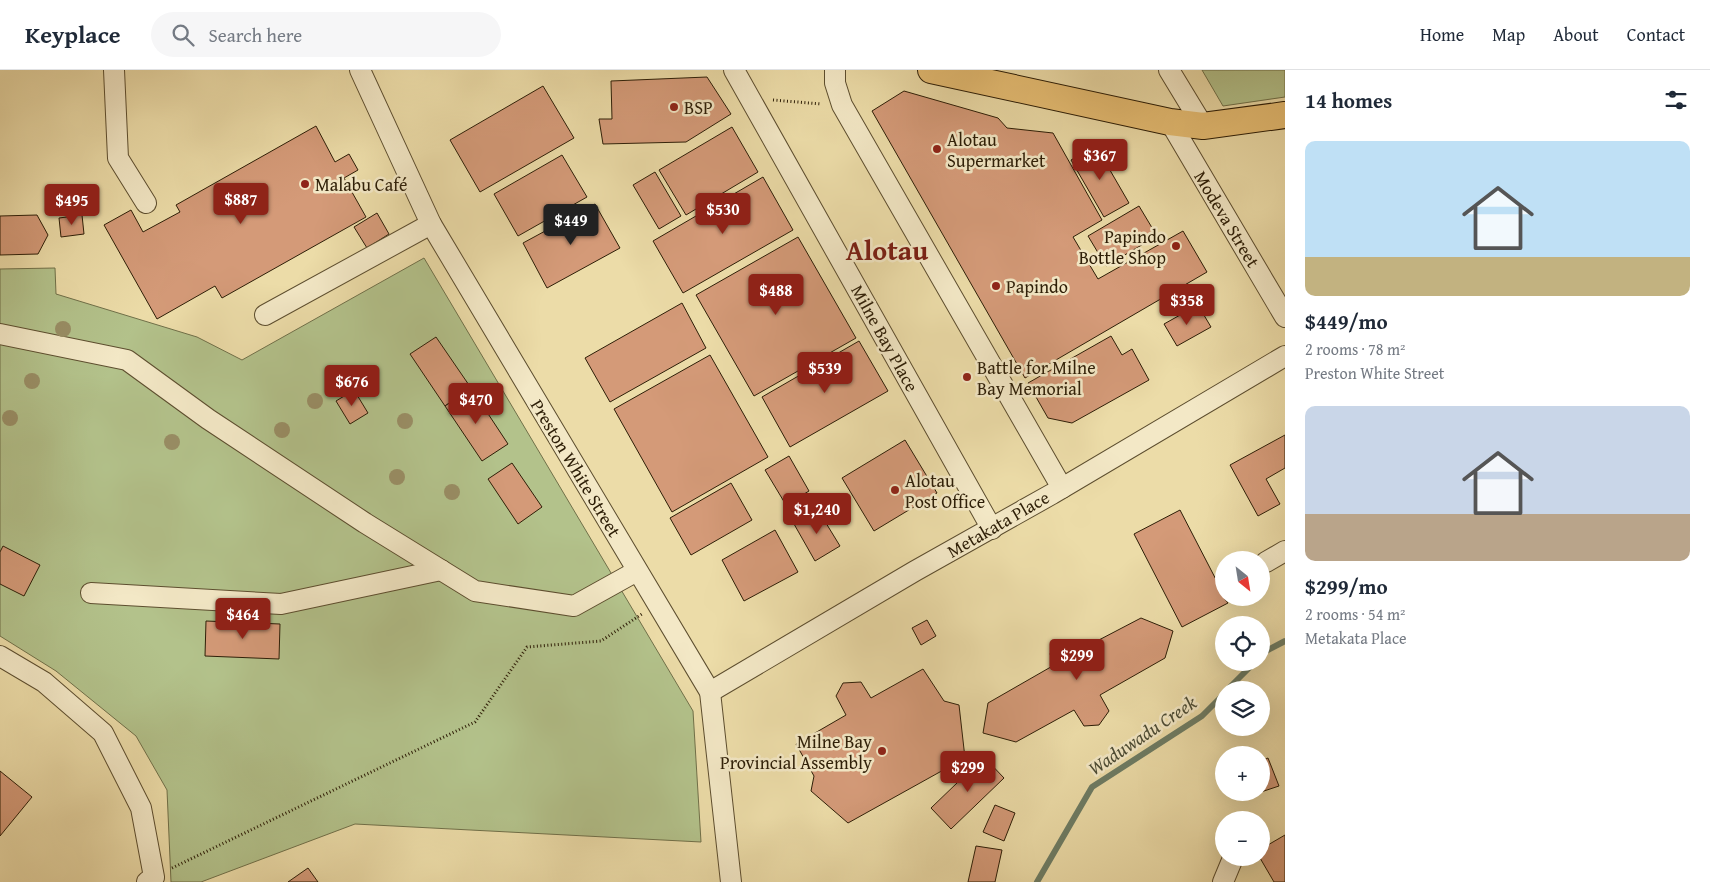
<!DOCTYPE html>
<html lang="en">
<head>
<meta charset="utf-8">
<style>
  body { margin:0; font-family:"Gentium Book Plus",serif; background:#f6f6f7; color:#1f2937; height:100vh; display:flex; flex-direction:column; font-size:19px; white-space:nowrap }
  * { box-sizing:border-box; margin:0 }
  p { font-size:16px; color:#747a83 }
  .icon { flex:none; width:28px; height:28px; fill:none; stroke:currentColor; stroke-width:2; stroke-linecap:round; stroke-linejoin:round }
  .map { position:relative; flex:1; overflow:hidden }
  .drawer { display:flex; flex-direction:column; background:#fff; width:425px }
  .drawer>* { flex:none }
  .needle { width:32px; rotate:150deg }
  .controls { position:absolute; left:1215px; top:481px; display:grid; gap:10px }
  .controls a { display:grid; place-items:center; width:55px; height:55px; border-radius:50%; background:#fff; box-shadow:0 5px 20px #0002; font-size:25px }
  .price { position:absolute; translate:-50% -42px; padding:0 11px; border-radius:5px; background:#8f2418; color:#fff; font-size:16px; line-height:32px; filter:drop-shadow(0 1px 2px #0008) }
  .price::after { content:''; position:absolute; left:50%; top:30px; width:15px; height:11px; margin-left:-8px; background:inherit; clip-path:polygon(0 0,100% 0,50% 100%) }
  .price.active { background:#222; color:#fff }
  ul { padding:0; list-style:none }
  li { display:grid; align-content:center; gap:10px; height:265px; padding:0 20px }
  li span { display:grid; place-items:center; height:155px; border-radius:10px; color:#555 }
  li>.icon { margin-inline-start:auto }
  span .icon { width:90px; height:90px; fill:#fffc; stroke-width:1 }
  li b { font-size:21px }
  h2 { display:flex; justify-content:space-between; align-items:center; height:60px; padding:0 20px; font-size:21px }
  header { display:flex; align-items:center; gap:30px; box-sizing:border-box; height:70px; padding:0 25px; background:#fff; border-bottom:1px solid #e0e1e3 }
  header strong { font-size:24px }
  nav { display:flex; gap:28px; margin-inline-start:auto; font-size:18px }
  .search { width:350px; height:45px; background:#f6f6f7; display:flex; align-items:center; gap:12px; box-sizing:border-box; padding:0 18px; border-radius:28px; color:#747a83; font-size:19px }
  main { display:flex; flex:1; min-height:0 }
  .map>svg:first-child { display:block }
</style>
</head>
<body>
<header>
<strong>Keyplace</strong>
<div class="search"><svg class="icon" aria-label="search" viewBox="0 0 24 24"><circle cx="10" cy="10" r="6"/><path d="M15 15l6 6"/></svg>Search here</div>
<nav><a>Home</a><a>Map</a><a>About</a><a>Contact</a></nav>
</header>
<main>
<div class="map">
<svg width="1285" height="812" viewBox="0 0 1285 812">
  <rect width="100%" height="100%" fill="#ecdca8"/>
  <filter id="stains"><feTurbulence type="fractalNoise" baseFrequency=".004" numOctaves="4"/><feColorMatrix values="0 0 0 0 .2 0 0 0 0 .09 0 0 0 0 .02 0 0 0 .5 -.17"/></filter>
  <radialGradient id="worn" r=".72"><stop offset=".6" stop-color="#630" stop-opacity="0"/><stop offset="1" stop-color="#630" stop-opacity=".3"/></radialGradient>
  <g fill="#b3c28b" stroke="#707049">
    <path d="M1202,0H1285V27L1223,36Z"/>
    <path d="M424,188L693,641L701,772L355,754L201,812H171L167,720L136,666L56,601L0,566V199L55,198L56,224L197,267L242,290Z"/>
  </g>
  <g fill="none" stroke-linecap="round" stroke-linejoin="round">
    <g stroke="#6e7d65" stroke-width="6">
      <path d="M1261,586L1266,581L1285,571"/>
      <path d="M1227,620L1255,592"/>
      <path d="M1037,812L1092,717L1202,646L1224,624"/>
    </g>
  </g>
  <g fill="#d49a78" stroke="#2d1e07">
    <path d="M707,7L731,44L686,72L603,74L599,49H612L611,11Z"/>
    <path d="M543,16L574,68L480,122L450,70Z"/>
    <path d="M904,21L998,48L1007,58L1053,63L1102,150L1073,167L1098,209L1183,161L1207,202L1025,308L872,41Z"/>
    <path d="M316,56L335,92L349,84L358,100L344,108L366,147L222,228L215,216L157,249L104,155L131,140L143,162L180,142L176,135Z"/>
    <path d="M732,57L758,102L686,145L659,100Z"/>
    <path d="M1096,76L1129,133L1104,147L1071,90Z"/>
    <path d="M562,85L587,127L518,166L494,124Z"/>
    <path d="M655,102L681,146L659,159L633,115Z"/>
    <path d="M763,107L793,160L683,223L653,171Z"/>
    <path d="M595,134L620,178L547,218L523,173Z"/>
    <path d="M1139,136L1157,166L1106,196L1088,166Z"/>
    <path d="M377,143L389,164L367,178L354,157Z"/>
    <path d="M37,145L48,165L38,184L0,185V146Z"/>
    <path d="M82,145L84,164L61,167L59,148Z"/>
    <path d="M798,167L856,268L754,326L696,225Z"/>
    <path d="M682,233L706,278L610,332L585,288Z"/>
    <path d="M1198,235L1211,257L1177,276L1164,254Z"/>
    <path d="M1111,266L1122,285L1132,279L1149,310L1072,353L1048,348L1028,313Z"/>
    <path d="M436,267L471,318L445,336L410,284Z"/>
    <path d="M859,271L888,321L790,377L762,327Z"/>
    <path d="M710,285L768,387L672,442L614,339Z"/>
    <path d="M471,318L508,374L482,391L445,336Z"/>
    <path d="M354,320L368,343L350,354L336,331Z"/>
    <path d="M1285,365V398L1266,409L1280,434L1258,446L1230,395Z"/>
    <path d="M905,370L937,423L874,461L842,408Z"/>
    <path d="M789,386L809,421L786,435L765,400Z"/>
    <path d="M512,393L542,437L518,454L488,409Z"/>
    <path d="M731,413L752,450L691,485L670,448Z"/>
    <path d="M818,440L840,476L815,491L794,454Z"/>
    <path d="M1180,440L1224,525V528L1228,533L1182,557L1134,464Z"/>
    <path d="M775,460L798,502L744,531L722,490Z"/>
    <path d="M3,476L40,495L24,526L0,514V482Z"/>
    <path d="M1141,548L1173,561L1165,588L1100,625L1109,641L1099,655L1084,656L1074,640L1016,672L983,663L988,633L1056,594L1050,584L1056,573L1069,572L1074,583Z"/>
    <path d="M927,550L936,566L921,575L912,558Z"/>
    <path d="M206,551L280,554L279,589L205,586Z"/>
    <path d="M923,599L944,631L959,635L965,688L848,753L811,721L814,706L796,674L846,645L836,626L843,613L861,612L871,628Z"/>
    <path d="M984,687L1004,708L951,759L931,738Z"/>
    <path d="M1268,688L1279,716L1261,722V691Z"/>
    <path d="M0,701L32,727L0,766Z"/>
    <path d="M995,735L1015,743L1004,771L983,762Z"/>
    <path d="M1285,765V812H1274L1260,788L1261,779Z"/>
    <path d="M976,776L1002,780L995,812H968Z"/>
    <path d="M308,798L318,812H288Z"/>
  </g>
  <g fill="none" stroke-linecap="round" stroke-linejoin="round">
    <g stroke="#5d4e2f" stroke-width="22">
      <g id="minor">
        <path d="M114,0L118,88L146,133"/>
        <path d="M360,0L431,154L710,622L731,812"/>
        <path d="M734,0L992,459"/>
        <path d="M835,0V13L842,35L1062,418"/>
        <path d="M1169,0L1203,56"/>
        <path d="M1170,52L1285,247"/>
        <path d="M265,245L431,154"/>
        <path d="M0,264L127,290L208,349L365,453L475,521L574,536L637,501"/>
        <path d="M1266,492L1285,481"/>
        <path d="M91,523L281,534L441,500"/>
        <path d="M0,586L44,612L103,663L141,738L154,807L147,812"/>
        <path d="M710,622L915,501L1052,424L1285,286"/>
        <path d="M1223,812L1233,788"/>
      </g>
    </g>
    <g stroke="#2d1e07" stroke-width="28">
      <path id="major" d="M931,0L1170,52L1203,56L1285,45"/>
    </g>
    <g stroke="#2d1e07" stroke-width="3" stroke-dasharray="1 2.5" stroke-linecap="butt">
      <path d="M773,30L821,34"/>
      <path d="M172,798L475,652L527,577L601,571L642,544"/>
    </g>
    <use href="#minor" stroke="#f3e8c6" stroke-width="20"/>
    <use href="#major" stroke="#e6be74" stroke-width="26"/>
  </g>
  <g fill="#998e65">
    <circle cx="63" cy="259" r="8"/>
    <circle cx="32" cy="311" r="8"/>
    <circle cx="315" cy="331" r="8"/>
    <circle cx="10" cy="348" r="8"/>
    <circle cx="405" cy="351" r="8"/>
    <circle cx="282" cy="360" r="8"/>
    <circle cx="172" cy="372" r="8"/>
    <circle cx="397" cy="407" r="8"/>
    <circle cx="452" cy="422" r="8"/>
  </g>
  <g fill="#8f2418" stroke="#f3e8c6" stroke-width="2">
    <circle cx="674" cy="37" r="5"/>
    <circle cx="937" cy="79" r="5"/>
    <circle cx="305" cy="114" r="5"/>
    <circle cx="1176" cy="176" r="5"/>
    <circle cx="996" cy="216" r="5"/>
    <circle cx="967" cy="307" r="5"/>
    <circle cx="895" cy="420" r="5"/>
    <circle cx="882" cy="681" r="5"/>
  </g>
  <g text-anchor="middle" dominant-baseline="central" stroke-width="5" stroke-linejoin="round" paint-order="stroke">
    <g font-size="18" fill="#2d1e07" stroke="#f3e8c6" text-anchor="start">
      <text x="684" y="37">BSP</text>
      <text x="947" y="69">Alotau<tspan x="947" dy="21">Supermarket</tspan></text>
      <text x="315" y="114">Malabu Café</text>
      <text x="1166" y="166" text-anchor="end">Papindo<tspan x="1166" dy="21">Bottle Shop</tspan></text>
      <text x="1006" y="216">Papindo</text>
      <text x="977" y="297">Battle for Milne<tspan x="977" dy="21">Bay Memorial</tspan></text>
      <text x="905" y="410">Alotau<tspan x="905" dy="21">Post Office</tspan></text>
      <text x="872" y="671" text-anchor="end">Milne Bay<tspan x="872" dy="21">Provincial Assembly</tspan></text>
    </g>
    <g font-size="18" fill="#2d1e07" stroke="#f3e8c6">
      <text transform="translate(1227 149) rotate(59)">Modeva Street</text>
      <text transform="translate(885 268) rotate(61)">Milne Bay Place</text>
      <text transform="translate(576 398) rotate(59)">Preston White Street</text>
      <text transform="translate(998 454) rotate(-30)">Metakata Place</text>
    </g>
    <g font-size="19" font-style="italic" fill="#4d4d36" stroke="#f3e8c6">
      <text transform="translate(1142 665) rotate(-34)">Waduwadu Creek</text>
    </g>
    <g font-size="28" font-weight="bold" fill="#7a1f14" stroke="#f3e8c6">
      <text x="887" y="179">Alotau</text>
    </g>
  </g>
  <rect width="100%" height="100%" filter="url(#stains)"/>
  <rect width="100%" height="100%" fill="url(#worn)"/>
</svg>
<div class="controls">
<a><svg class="needle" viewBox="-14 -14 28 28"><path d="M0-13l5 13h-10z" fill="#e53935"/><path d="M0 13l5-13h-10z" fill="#747a83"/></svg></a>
<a><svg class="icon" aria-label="locate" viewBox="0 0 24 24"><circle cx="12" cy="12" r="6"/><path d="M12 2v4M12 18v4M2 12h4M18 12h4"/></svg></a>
<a><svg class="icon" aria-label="layers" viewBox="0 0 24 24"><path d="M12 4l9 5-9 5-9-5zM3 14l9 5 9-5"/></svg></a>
<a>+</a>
<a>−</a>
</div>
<b class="price" style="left:1100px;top:111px">$367</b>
<b class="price" style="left:241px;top:155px">$887</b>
<b class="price" style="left:72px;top:156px">$495</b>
<b class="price" style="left:723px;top:165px">$530</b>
<b class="price active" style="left:571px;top:176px">$449</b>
<b class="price" style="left:776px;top:246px">$488</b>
<b class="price" style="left:1187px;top:256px">$358</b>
<b class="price" style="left:825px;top:324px">$539</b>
<b class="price" style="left:352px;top:337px">$676</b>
<b class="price" style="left:476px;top:355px">$470</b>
<b class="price" style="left:817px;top:465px">$1,240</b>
<b class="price" style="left:243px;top:570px">$464</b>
<b class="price" style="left:1077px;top:611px">$299</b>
<b class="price" style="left:968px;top:723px">$299</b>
</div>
<section class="drawer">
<h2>14 homes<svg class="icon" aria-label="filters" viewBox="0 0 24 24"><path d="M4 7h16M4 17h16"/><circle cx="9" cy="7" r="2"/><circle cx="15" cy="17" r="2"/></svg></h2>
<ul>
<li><span style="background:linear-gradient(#bfe0f5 75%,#c2b280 0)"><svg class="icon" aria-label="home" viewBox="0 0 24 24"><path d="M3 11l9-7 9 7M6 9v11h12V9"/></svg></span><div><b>$449/mo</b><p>2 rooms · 78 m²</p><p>Preston White Street</p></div></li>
<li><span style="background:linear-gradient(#c9d6e8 70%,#b9a48a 0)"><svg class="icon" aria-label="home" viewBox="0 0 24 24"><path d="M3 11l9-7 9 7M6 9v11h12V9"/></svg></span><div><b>$299/mo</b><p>2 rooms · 54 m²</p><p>Metakata Place</p></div></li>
</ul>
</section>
</main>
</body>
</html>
